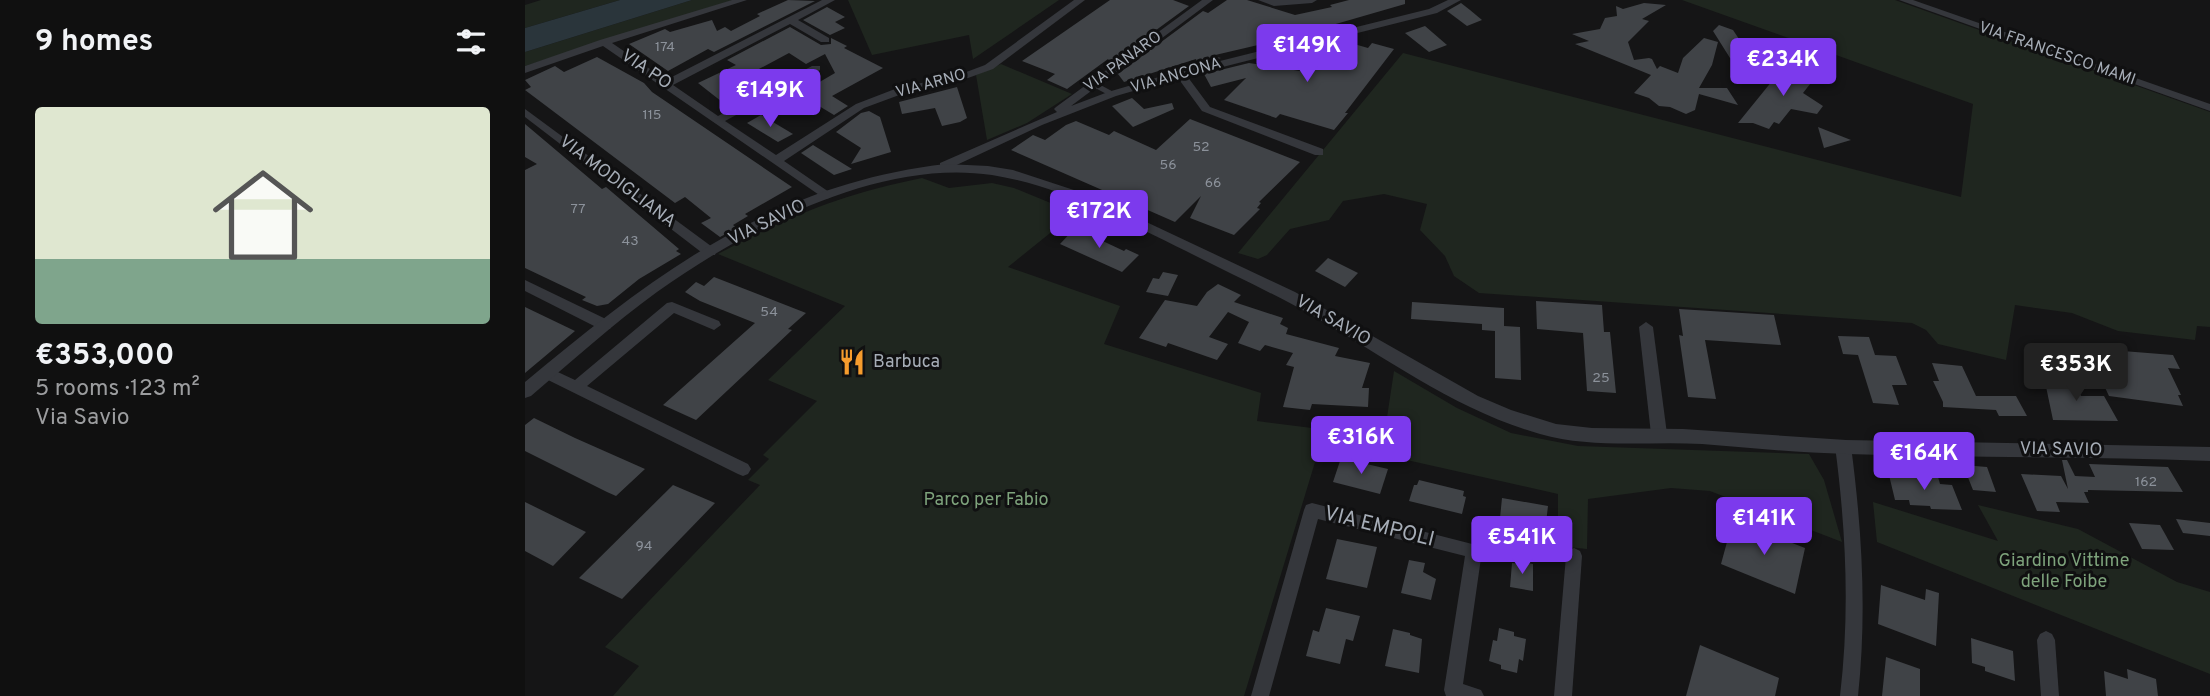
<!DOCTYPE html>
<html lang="en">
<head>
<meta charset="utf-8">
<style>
  body { margin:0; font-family:Overpass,sans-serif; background:#1e1e1e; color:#f1f3f6; height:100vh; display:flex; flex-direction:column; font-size:26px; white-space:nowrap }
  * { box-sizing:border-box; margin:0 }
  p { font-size:23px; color:#9c9d9f }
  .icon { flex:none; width:38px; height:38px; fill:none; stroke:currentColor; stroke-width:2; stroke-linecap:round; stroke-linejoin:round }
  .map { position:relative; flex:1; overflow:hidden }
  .side { display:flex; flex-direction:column; background:#101010; width:525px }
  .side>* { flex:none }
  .price { position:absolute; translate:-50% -60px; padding:0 16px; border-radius:7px; background:#7c3aed; color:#fff; font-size:23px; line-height:46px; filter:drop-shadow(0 2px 4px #0008) }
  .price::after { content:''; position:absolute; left:50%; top:42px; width:21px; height:16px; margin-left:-10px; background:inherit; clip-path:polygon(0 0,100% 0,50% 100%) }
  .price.current { background:#222; color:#fff }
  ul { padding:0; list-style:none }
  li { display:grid; align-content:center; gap:14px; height:371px; padding:0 35px }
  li+li { border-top:2px solid #303030 }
  li span { display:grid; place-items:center; height:217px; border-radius:7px; color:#555 }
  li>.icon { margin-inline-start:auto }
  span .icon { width:126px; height:126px; fill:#fffc; stroke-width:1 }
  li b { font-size:30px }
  h2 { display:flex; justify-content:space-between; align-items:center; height:84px; padding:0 35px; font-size:30px }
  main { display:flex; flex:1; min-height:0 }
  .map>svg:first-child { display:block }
</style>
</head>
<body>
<main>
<section class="side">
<h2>9 homes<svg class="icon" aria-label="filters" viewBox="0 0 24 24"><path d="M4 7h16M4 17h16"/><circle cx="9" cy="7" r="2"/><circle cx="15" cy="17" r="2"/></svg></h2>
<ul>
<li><span style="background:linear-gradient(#dfe7d0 70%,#7fa58c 0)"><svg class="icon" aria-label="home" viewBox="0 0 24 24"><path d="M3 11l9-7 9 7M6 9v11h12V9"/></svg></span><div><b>€353,000</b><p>5 rooms · 123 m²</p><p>Via Savio</p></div></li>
</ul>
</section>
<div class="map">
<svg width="1685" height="696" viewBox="0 0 1685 696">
  <rect width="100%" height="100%" fill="#151516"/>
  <g fill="#1f261f">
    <path d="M16,0H95L0,28V5Z"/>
    <path d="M167,0H208L0,66V52Z"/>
    <path d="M323,0H534L448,59L444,35L347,55Z"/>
    <path d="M1157,0H1370L1685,112V327L1672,326L1670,340L1593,331L1547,313L1490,305L1481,360L1413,344L1401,330L1387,323L954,293L929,276L920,256L895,230L902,204L859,194L818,201L804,220L765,229L742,255L733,259L713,253L878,53L1436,197L1448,104Z"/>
    <path d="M476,64L547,94L502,123L462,140L451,75Z"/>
    <path d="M397,178L424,188L467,183L489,188L550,213L483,267L595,306L579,344L736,393L732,421L795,429L794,449L719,696H88L114,666L80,647L235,485L223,480L244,459L238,455L292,401L243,380L320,306L193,254C264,216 317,194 397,178Z"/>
    <path d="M869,371L932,408L986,433L1053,446L1284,454L1299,480L1317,542L1185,491L1146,488L1063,499L1062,549L1033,546V494L797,441L805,417L861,424Z"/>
    <path d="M1348,502L1473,541L1453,505L1553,529L1652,582L1685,592V674L1352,542Z"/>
  </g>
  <path fill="#2a353b" d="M95,0H167L0,52V28Z"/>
  <g fill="#404347">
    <path d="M263,0L290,1L189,52L183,49L143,71L104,44L140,29L145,32L187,20L192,31L200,27L206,31L235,16L232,14Z"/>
    <path d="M585,0H648L664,6L586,63L583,59L542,89L522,80L530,74L497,61Z"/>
    <path d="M702,0H722L770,15L807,7L805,5L824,0H880V4L759,39L686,56L696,58L673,64L671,59L599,82L593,74L678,11L683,13Z"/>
    <path d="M936,3L945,10L957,20L942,26L922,11Z"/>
    <path d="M1119,3L1141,5L1117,19L1124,21L1103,42L1109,60L1124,58L1127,59L1132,69L1135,66L1153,73L1158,58L1179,38L1193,42L1187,65L1174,88H1202L1213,105L1174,94L1170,110L1161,114L1145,107L1134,106L1124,98L1109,93L1126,75L1050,44L1064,41L1047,34L1075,29L1080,18L1092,16L1091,6L1098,9Z"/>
    <path d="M302,7L320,17L310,22L320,28L305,35L278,20Z"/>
    <path d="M1194,25L1208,30L1224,54L1247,62L1232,66L1234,69L1223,68L1205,58L1188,31Z"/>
    <path d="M900,26L922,45L904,52L880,33Z"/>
    <path d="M265,27L296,45L306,44V38L322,46L319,48L358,68L307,96L323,106L309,115L274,94L310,73L300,54L281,64L264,53L206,84L221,94L201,105L173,83L211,65L202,60Z"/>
    <path d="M815,40L843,48L847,43L869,49L820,113H823L809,130L755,114L751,118L699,100L721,78L686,87L679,74L724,63L775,71L781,64L784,65L802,44Z"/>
    <path d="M72,57L119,83L127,92L267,187L220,214L223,216L208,225L212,228L195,237L176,223L186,218L160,197L150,203L0,90L6,87L0,80L30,66L39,72Z"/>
    <path d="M1265,59L1274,65L1279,75L1289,79L1278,93L1298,106L1292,114L1266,109L1254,124L1249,122L1244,129L1228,123H1213Z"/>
    <path d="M432,87L442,118L435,122L417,126L410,108L377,114L374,102Z"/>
    <path d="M607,98L619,109L647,103L649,109L608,127L587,106Z"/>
    <path d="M344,111L355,117L366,152L326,164L336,148L311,132L336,113Z"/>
    <path d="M236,115L268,134L253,142L222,123Z"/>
    <path d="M665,119L775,162L734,202L736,203L732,208L735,209L709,235L665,218L676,196L650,222L486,150L508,135L520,140L541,125L551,121L584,135L589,131L631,150Z"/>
    <path d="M0,124L77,189L81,187L154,249L151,251L156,254L114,279L83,304L72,306L57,300L61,297L0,268V170L12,164L0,157Z"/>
    <path d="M1293,127L1326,140L1299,148Z"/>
    <path d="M288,145L327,169L309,175L276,153Z"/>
    <path d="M550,228L599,251L601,249L614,255L597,272L535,244Z"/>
    <path d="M803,258L833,273L820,287L790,271Z"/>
    <path d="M638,272L653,275L643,296L621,292L628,278L634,279Z"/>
    <path d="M189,277L281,313L263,329L267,330L171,420L138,405L230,323L175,301L160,292L171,282L179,286Z"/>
    <path d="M693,284L716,295L709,302L758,318L755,324L763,328L761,334L814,348L810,356L845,363L837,388H844L843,407L787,404L785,410L758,407L769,367L761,365L768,353L740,345L735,351L713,343L724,322L703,312L684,337L703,344L692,360L643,343L641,347L614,338L640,300L672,306L682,292Z"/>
    <path d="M1011,301L1077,305L1079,332H1085L1091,393L1062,391L1058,333L1012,329Z"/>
    <path d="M887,302L979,308V326L995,327L996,380L970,378V331L957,330V324L886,319Z"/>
    <path d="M0,307L50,331L0,373Z"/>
    <path d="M1154,309L1249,315L1256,345L1180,340L1191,399L1163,397L1154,335L1158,336Z"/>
    <path d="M1313,336L1344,337L1350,355L1371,356L1382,385H1367L1374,405L1348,403L1333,355L1318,354Z"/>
    <path d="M1585,350L1648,355L1655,369L1643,368L1656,395H1653L1658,406L1584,396L1575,377L1598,378Z"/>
    <path d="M1407,363L1437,366L1451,396H1491L1502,416H1474L1471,410L1418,407V402L1408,381H1414Z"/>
    <path d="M1519,377L1547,381L1556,396H1579L1593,421L1528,420Z"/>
    <path d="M9,418L50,438L120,469L91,496L82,492L0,451V425Z"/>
    <path d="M816,458L863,469L855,494L808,482Z"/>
    <path d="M1537,460H1542L1550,476L1570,477L1564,464L1643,467L1658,492L1563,490V492H1559L1564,503L1531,502L1535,512L1512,511L1496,474L1536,476L1543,489Z"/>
    <path d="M1438,465L1462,467L1471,492L1448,490Z"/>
    <path d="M1376,471L1389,472L1391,476L1413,477L1415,484L1427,485L1437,510L1406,509L1405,506L1385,505L1384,500H1370L1364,475L1377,476Z"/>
    <path d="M894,480L939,491L938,496L941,497L937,514L884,501L889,485H892Z"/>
    <path d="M148,485L190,503L97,599L54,578Z"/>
    <path d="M977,498L1023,506L1020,531L1003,528V524L975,518Z"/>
    <path d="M0,502L61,532L28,566L0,551Z"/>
    <path d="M1651,519L1685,523V536L1658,533Z"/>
    <path d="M1208,520L1280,548L1270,594L1196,564Z"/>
    <path d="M1604,523L1635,525L1649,550L1617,549Z"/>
    <path d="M812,539L852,547L842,588L801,579Z"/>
    <path d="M884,560L900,563L898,572L911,579L906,600L876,593Z"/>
    <path d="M995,562L1008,564V591L985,587L987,563L995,564Z"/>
    <path d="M1356,585L1400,600L1401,589L1414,593L1411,646L1353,624Z"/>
    <path d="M801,608L835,616L828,641L821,639L815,664L781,656L788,630L794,632Z"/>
    <path d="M974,628L989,632V636L1001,639L998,661L994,659L992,673L976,669V665L964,661L968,640L972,641Z"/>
    <path d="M868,629L885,633V635L897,639L894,673L860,666Z"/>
    <path d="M1446,638L1488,651L1490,681L1460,671V667L1447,663Z"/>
    <path d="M1175,645L1254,678L1250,696H1161Z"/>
    <path d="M1361,657L1395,669V696H1357Z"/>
    <path d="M1602,669L1631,679L1633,696H1581L1579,671L1603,679Z"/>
  </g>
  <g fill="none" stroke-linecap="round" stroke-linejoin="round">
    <path stroke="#35373c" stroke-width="5" d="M570,85L587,94"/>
    <g fill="#35373c" fill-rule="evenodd">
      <path d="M207,0H222L87,43L141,80L297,0H310L273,20L304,38V42H296L265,24L148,85L193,116L287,66H295V70L200,121L251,155L331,104L370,89L436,74L460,65L549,0H560L468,69L443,78L377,94L339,108L259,161L304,192L306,195L304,198L300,199L78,46L0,73V66L75,40Z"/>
      <path d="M677,0H688L546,106L583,92L651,72L904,9L923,0H936L912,13L662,76L685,107L798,149V155H790L677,111L653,78L591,96L517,125L423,169H415V163L532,112L529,109L531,107Z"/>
      <path d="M733,0H792L787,3L749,6Z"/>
      <path d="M1374,0H1388L1685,104V111Z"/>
      <path d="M0,109L190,249L191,252L190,255H180L0,117Z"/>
      <path d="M0,280L85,321L87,325L85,329H75L0,291Z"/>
      <path d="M147,302L194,321L196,325L189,330L149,313L62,386L223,464L226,469L223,474L218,476L213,474L17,377L15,373L17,369L22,367L50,380L142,303Z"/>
      <path d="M1121,322L1128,327L1142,434L1139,438L1134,440L1129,438L1126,434L1114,327Z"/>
      <path d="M1318,440L1323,441L1326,446C1337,530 1342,612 1333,696H1315C1325,612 1321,530 1310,446L1313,441Z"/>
      <path d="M787,503L955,546L957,551L938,684L956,690L959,696H921L919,690L940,556L793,519L744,696H726L779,510L781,505Z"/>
      <path d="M1049,548L1055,551L1057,556L1047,696H1029L1041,556L1043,551Z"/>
      <path d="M1521,631L1527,634L1530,640L1534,696H1516L1512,640L1515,634Z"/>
    </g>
    <path fill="#35373c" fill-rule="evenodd" d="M421,164L463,166L488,170L564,195L770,292L953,396L986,410L1031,424L1067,428L1158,429L1321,440L1685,447V461C1564,456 1443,458 1322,454C1274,453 1226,448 1177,444C1124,441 1067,449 1015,434C933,411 863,359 790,317C748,293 704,273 661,251C599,221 536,186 467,175C354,158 222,228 132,292C88,324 47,361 6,396L0,398V382C130,274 247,184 421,164Z"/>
  </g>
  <defs>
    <g id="restaurant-bare" transform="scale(2.1)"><path d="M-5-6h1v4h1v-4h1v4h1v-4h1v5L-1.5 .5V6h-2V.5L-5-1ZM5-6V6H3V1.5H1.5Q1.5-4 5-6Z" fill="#f69c2d" stroke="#101011" stroke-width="2.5" paint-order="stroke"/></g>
  </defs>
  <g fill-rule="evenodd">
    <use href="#restaurant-bare" x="327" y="362"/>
  </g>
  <g text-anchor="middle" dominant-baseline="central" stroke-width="6" stroke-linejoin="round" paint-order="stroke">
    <g font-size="14" fill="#8c929b">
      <text x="140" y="47">174</text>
      <text x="127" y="115">115</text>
      <text x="676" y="147">52</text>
      <text x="643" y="165">56</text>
      <text x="688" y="183">66</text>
      <text x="53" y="209">77</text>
      <text x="105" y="241">43</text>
      <text x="244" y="312">54</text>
      <text x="1076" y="378">25</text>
      <text x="1621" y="482">162</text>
      <text x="119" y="546">94</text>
    </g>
    <g font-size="16" fill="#a6adb7" stroke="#101011">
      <text transform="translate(1532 54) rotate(19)">VIA FRANCESCO MAMI</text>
      <text transform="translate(598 62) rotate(-36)">VIA PANARO</text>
      <text transform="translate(651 76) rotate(-16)">VIA ANCONA</text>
      <text transform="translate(406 84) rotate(-15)">VIA ARNO</text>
    </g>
    <g font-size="18" fill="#a6adb7" stroke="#101011">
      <text transform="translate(121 70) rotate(34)">VIA PO</text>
      <text transform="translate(92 182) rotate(37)">VIA MODIGLIANA</text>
      <text transform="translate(242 223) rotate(-26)">VIA SAVIO</text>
      <text transform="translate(808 321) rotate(30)">VIA SAVIO</text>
      <text transform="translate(1536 450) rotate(1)">VIA SAVIO</text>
    </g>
    <g font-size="18" fill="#a6adb7" stroke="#101011" text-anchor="start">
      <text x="348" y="362">Barbuca</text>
    </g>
    <g font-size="18" fill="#7ea37c" stroke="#101011">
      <text x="461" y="500">Parco per Fabio</text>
      <text x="1539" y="561">Giardino Vittime<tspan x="1539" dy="21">delle Foibe</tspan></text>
    </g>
    <g font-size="21" fill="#a6adb7" stroke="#101011">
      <text transform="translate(854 527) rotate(14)">VIA EMPOLI</text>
    </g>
  </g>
</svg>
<b class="price" style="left:782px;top:84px">€149K</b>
<b class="price" style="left:1258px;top:98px">€234K</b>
<b class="price" style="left:245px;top:129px">€149K</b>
<b class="price" style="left:574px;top:250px">€172K</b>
<b class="price current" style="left:1551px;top:403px">€353K</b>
<b class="price" style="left:836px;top:476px">€316K</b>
<b class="price" style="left:1399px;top:492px">€164K</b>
<b class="price" style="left:1239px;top:557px">€141K</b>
<b class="price" style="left:997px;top:576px">€541K</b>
</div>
</main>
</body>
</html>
